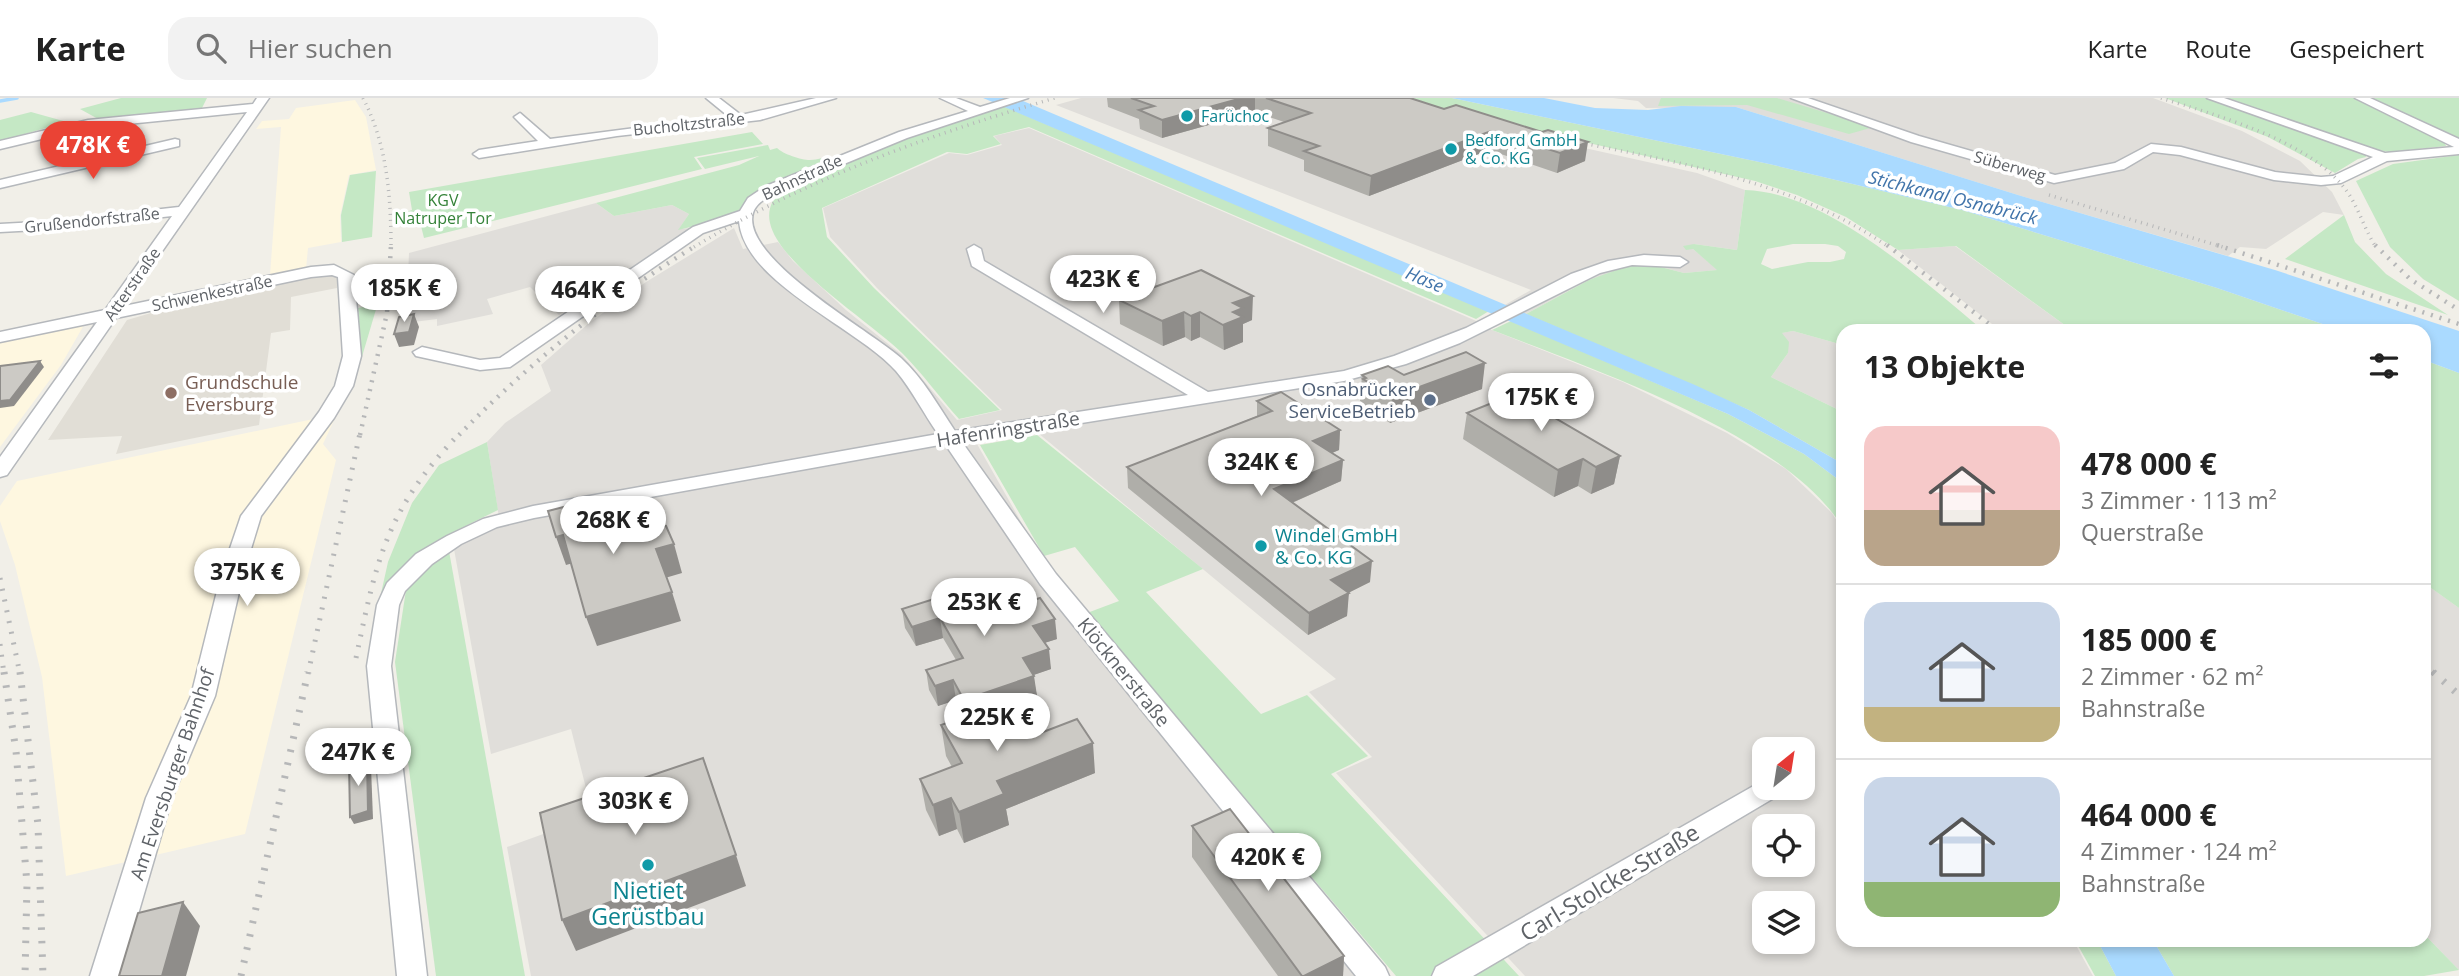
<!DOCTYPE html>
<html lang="de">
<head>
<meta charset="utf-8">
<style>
  body { margin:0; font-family:"Open Sans",sans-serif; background:#f2f2f2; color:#222; height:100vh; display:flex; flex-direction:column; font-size:26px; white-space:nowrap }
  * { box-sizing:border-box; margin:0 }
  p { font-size:23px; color:#767676 }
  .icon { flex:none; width:38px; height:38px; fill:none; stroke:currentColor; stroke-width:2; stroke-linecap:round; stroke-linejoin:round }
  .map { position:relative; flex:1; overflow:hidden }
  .details { position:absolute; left:1836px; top:226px; width:595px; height:623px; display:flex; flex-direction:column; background:#fff; border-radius:21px; box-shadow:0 4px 10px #0003 }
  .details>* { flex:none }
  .needle { width:46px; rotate:30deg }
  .fabs { position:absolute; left:1752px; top:639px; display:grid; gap:14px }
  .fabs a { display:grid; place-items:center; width:63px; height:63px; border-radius:14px; background:#fff; box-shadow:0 4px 10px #0003; font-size:35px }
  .price { position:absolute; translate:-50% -60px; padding:0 16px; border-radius:24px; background:#fff; color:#222; font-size:23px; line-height:46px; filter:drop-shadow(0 2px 4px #0008) }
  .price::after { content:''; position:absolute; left:50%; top:42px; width:21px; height:16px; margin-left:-10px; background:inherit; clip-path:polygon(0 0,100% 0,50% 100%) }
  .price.current { background:#ea4335; color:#fff }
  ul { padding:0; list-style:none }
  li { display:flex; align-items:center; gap:21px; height:175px; padding:0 28px }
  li+li { border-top:2px solid #e0e0e0 }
  li span { display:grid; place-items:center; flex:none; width:196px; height:140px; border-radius:21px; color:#555 }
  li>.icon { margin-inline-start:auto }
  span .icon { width:84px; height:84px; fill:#fffc; stroke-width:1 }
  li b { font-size:30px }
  h2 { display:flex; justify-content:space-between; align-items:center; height:84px; padding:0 28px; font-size:30px }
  header { display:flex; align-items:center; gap:42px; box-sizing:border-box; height:98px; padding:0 35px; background:#fff; border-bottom:2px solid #e0e0e0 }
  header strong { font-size:33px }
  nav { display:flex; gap:38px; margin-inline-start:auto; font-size:24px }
  .search { width:490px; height:63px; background:#f2f2f2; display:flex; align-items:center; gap:18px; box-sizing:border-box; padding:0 24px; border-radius:21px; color:#767676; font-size:26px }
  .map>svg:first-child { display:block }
</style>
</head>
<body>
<header>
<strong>Karte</strong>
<div class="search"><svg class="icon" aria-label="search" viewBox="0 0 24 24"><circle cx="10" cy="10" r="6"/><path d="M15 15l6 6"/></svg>Hier suchen</div>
<nav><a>Karte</a><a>Route</a><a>Gespeichert</a></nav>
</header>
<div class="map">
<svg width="2459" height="878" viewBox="0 0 2459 878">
  <rect width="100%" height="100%" fill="#f1efe8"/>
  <g fill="#fef7e0">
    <path d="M355,2L366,19L376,72L349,77L340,118L341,144L308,150L306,171L270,177L281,29L256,31L262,23L289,21L296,10Z"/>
    <path d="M84,227L61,267L0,349V245Z"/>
    <path d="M337,316L323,346L336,362L245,736L66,778L42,579L15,467L0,423V408L17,383Z"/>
  </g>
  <g fill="#e0deda" fill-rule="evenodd">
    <path d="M1081,0H1380L1454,21L1697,75L1745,92L1737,152L1694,146L1693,151L1718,172L1684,175L1649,166L1589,182L1526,216L1503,208L1531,192L1056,7Z"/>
    <path d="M1613,0H2153L2242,33L2300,63L2332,94L2344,117L2323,114L2266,151L2240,149L2228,158L2018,97L1736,9L1646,10L1638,3Z"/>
    <path d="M1029,30L1474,222L1492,232L1623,284L1727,335L1786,371L1832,415L1843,433V842H2073L2093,878H1525L1336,675L1372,659L1309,594L1336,581L1038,335L977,346L1041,459L1085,516L1390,878H531L507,749L593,718L571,631L491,656L454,451L477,436L500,426L487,344L505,325L551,293L541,267L589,225L646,184L734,130L743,151L778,144L793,163L846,212L902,257L957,322L1002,312L877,190L830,139L823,110L949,55L967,57L1002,47L994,38ZM1764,651H1802V690H1764ZM1764,728H1802V766H1764ZM1764,805H1802V844H1764Z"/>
    <path d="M596,105L614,118L672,107L689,116L679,131L691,130L559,217L530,189L487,201L493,216L437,228V221L406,225L409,155Z"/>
    <path d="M1955,148L2073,233H2001L1898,152Z"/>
    <path d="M1793,233L1843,247V314L1771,279L1788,255L1781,235Z"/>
    <path d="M2424,485L2459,510V872L2424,836Z"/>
  </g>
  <path fill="#e1ded6" d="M328,175L337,179V190L291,199L290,232L271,235L259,327L116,356L122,338L48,342L127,222L206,199Z"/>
  <g fill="#c5e8c5" fill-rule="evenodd">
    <path d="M121,0H207L201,12L100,22L80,11Z"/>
    <path d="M1391,0H1452L1769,66L1962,112L2217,190L2343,233H2073L1956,148L1898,152L1846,119L1797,97L1755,83Z"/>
    <path d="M1661,0H1777L1874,29L1849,36L1747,7L1658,8Z"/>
    <path d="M2165,0H2356L2444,44L2446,48L2389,54L2364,49L2366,59L2358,61L2335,75L2268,39Z"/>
    <path d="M2369,0H2459V40Z"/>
    <path d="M1003,8L1489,213L1476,221L1029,29L993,38L1001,46L967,56L947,54L822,110L827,139L874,190L1000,312L959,321C940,300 923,276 903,256C872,225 779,167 770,125C767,112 772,101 782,92L908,39Z"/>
    <path d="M31,14L67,24L0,43V22Z"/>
    <path d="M752,34L763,46L694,59L702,71L424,140L420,124L406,114L412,112L409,94Z"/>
    <path d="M768,47L770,52L777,50C783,56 801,62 810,62C823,62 823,56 839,61L791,81L745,116L678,132L689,116L672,107L614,118L596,105L739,67L759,58L705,71L697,60Z"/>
    <path d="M2459,57V203L2423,181L2390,149L2356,83L2393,66Z"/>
    <path d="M376,73L372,139L342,144L341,117L350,77Z"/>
    <path d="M1745,92C1827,94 1922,182 1984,233H1843V247L1793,233L1782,235L1789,244L1788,255L1771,279L1843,314V366L1749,312L1526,216L1589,182L1630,167L1649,166L1684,175L1717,172L1693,151L1686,152L1683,148L1694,146L1737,152ZM1825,146L1838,148L1846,154L1844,161L1830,164H1808L1772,171L1761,166L1767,151L1793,146Z"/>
    <path d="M2344,117L2355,144L2386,176L2448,217L2285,161Z"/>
    <path d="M370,205L377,208L361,262L358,210L369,208Z"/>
    <path d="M1511,223L1728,316L1804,356L1843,385V430C1787,337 1592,271 1492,232Z"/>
    <path d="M2424,262L2459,275V510L2424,485Z"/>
    <path d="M1037,337L1203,471L1146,494L1261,616L1307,597L1368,658L1331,676L1519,878H1396L1087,515L1119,503L1075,449L1044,458L980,347Z"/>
    <path d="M487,344L498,412C445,438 416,451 380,500L388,464L412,405L439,367Z"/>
    <path d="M449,453L525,878H436L395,564L406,492L417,477Z"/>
    <path d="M2424,836L2459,872L2424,878H2174L2153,842H2424Z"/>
    <path d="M2075,842H2097L2116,878H2095Z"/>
  </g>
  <g fill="#aadaff">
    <path d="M983,0H1016L1695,287L1749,312L1843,366V385L1804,356L1728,316Z"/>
    <path d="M1452,0H1544L1595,10L1648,12L1681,8L1736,9L2018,97L2275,172L2459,233V275L2424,262V233H2343L2217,190L1962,112L1769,66Z"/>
    <path d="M2097,842H2153L2174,878H2116Z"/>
  </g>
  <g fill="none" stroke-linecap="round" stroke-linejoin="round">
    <path stroke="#aadaff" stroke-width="3.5" d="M0,3L17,0"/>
    <g stroke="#b5b8bc" stroke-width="3">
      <g id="minor">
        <path d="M257,0H269L124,208L311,169L334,167L354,177L361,258L353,288L334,320L261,418L243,477L215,598L172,700L120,878H90L146,700L191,598L221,477L241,418L319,314L335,288L343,258L338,179L332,177L311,179L116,220L7,377L0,379V359L97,224L0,244V234L105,212L172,118L56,131L0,134V126L56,123L179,109L247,14L88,30L0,51V43L88,22L253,6Z"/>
        <path d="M706,0H719L741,17L816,0H836L760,22L617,38L479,60L473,56L479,52L538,43L514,19L520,15L550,41L728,18Z"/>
        <path d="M940,0H956L980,9L1010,0H1028L907,40L776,94C768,99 756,105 753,115C740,160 871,233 901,260C923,280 939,309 955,333L1188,297L972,168L967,151L974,147L981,151L984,163L1208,294L1344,273L1394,258L1466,230L1571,176L1608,163L1644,157L1680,159L1688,164L1680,169L1632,167L1600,175L1460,245L1406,266L1344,283L962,344L1056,476L1385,869L1389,878H1356L1040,486L945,346L534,420L497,429L461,446L432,466L405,493L399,507L391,568L427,878H397L367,568L377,507L387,485L416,456L447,438L483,421L533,408L938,336C924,316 912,292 896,273C857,229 744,185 739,123L703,135L510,269L480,272L416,258L413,254L422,249L480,262L500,260L693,129L740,113L748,100L766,88L899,34L968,13Z"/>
        <path d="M1791,0H1808L1919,38L2055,77L2115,65L2151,46L2181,49L2275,74L2321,79L2333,78L2373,59L2207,0H2224L2385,55L2454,49L2355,0H2370L2459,41V56L2387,63L2341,85L2321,87L2274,82L2180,57L2153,54L2124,71L2054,85L1911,44Z"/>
        <path d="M175,41L179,42V48L0,90V82Z"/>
        <path d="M1764,682V690H1783L1779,697L1473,878H1432L1436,869Z"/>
      </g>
    </g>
    <use href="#minor" fill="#fff" fill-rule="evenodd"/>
    <g stroke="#b6b7b8" stroke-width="3.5" stroke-dasharray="1 5" stroke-linecap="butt">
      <path d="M363,0C387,46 391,98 391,149"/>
      <path d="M2161,0C2218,18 2309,42 2346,92C2359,110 2364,131 2376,149"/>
      <path d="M1568,42C1680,65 1793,83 1889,149"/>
      <path d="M2049,97L2223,149"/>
      <path d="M694,149C806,81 929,37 1055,0"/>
    </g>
    <g stroke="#b6b7b8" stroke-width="4.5" stroke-dasharray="2 7" stroke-linecap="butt">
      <path d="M1887,147L1998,233"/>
      <path d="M2217,147L2459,226"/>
      <path d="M2375,147L2410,181L2459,212"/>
      <path d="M360,337L387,215L391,147"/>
      <path d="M459,337C529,265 610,200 697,147"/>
    </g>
    <g stroke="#b6b7b8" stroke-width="5" stroke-dasharray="2 9" stroke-linecap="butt">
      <path d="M0,480L20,576"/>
      <path d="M0,546L4,576"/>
      <path d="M356,560C377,460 386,412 460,335"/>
      <path d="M2424,566L2435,576"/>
      <path d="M308,576L360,335"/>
    </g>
    <g stroke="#b6b7b8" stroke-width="7" stroke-dasharray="2.5 11" stroke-linecap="butt">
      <path d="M4,574L16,653L27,786L25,878"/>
      <path d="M20,574L38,727L43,878"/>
      <path d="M2433,574L2459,597"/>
      <path d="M241,878L308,574"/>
    </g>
  </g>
  <g fill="#afaea9">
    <path d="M1107,0H1410L1585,63L1557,75L1489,52L1369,98L1304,73V62L1268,48V30L1284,24L1255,14L1162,40L1140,31L1139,21L1108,9Z"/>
    <path d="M1119,202L1252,222L1243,226V244L1224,252L1200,239L1191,243L1185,239L1163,248L1120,226Z"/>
    <path d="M1362,277H1404L1482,291L1390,325L1362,307V304L1360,303Z"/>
    <path d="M1257,303L1340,332L1339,352L1332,355L1343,362L1341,383L1292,405L1370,484L1348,495L1347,518L1308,537L1128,390L1127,369L1257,318Z"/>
    <path d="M1467,315L1620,358L1614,386L1591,396L1578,388L1554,399L1463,341Z"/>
    <path d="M1000,507L1012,509L1057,541L1044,545L1051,571L1033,577L1037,598L1018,604L1038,636L1095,675L1006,711L1009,727L964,745L957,731L939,738L926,712L920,681L952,669L946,658L941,627L965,619L956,602L938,608L929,592L926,572L956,562L943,540L916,548L905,530L902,511Z"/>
    <path d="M1192,728L1344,858L1343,878H1278L1192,759Z"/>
  </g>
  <g fill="#8f8d8a">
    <path d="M1242,0H1255V14L1162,40V22Z"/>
    <path d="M1491,33L1489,52L1369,98L1371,78Z"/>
    <path d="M1588,44L1585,63L1557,75L1560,55Z"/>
    <path d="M1253,198L1252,222L1243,226V244L1224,252L1223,227L1233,205Z"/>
    <path d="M1184,214L1185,239L1163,248L1162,223Z"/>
    <path d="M1200,214V239L1191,243V218Z"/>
    <path d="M414,216L419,229L414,247L399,249L394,236Z"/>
    <path d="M40,263L44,269L14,308L0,310V303Z"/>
    <path d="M1485,265L1482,291L1390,325L1392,299Z"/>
    <path d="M1340,332L1339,352L1313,363V343Z"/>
    <path d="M1620,358L1614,386L1591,396L1596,369Z"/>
    <path d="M1583,361L1578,388L1554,399L1558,372Z"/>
    <path d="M1343,362L1341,383L1273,413L1274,391Z"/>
    <path d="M563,437L573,465L566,467L556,439Z"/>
    <path d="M674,446L682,475L665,480L656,451Z"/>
    <path d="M1372,463L1370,484L1330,504L1331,482Z"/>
    <path d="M672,494L681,523L597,548L586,519Z"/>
    <path d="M1349,495L1347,518L1308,537L1309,515Z"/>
    <path d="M940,520L943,540L916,548L912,529Z"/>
    <path d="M1055,521L1057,541L1035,548L1033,528Z"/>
    <path d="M1049,551L1051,571L1025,580L1023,560Z"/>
    <path d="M1034,578L1037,598L967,622L964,602Z"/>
    <path d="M953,582L956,602L938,608L935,588Z"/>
    <path d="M1093,645L1095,675L1006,711L1009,727L964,745L959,714L997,683Z"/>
    <path d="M367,661L371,669L373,721L354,726L350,719Z"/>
    <path d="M951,700L957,731L939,738L933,707Z"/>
    <path d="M736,757L746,788L576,853L562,822Z"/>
    <path d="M183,804L200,828L186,878H162Z"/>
    <path d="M1344,858L1343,878H1304Z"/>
  </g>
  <g fill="#cccac5" stroke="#8f8d8a" stroke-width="2">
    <path d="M1131,0H1242L1162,22L1139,12L1154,8Z"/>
    <path d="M1266,0H1410L1444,11L1456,7L1542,34L1548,32L1588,44L1560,55L1491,33L1371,78L1304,53L1319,48L1268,30L1311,15Z"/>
    <path d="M1201,172L1253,198L1233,205L1243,210L1233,214L1243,219L1223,227L1200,214L1191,218L1184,214L1162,223L1119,202Z"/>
    <path d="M414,216L409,234L394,236L399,219Z"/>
    <path d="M1466,254L1485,265L1392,299L1363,281L1366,280L1362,277L1388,268L1404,277Z"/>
    <path d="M40,263L10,302L0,303V268Z"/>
    <path d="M1281,294L1340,332L1313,343L1343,362L1274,391L1372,463L1331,482L1349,495L1309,515L1127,369L1272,313L1257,303Z"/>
    <path d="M1514,296L1620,358L1596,369L1583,361L1558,372L1467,315Z"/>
    <path d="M579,405L584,421L639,406L649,432L666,428L674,446L656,451L672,494L586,519L563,437L556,439L548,413Z"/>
    <path d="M985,485L1000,507L1009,505L1012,509L1040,500L1055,521L1033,528L1049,551L1023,560L1034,578L964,602L953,582L935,588L926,572L963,560L940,520L912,529L902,511Z"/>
    <path d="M1016,601L1038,636L1077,621L1093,645L997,683L1004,696L959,714L951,700L933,707L920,681L962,665L941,627Z"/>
    <path d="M703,660L736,757L562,822L540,715Z"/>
    <path d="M367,661L368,713L350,719L349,666Z"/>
    <path d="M1230,711L1344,858L1304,878H1302L1192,728Z"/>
    <path d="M183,804L162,878H119L138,815Z"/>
  </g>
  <g fill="#0f9aa8" stroke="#fff" stroke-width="2.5">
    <circle cx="1187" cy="18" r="7"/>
    <circle cx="1451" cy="51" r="7"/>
    <circle cx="1261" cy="448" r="7"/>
    <circle cx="648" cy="767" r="7"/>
  </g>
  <circle fill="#8d6e63" stroke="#fff" stroke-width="2.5" cx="171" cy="295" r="7"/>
  <circle fill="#5c6f8a" stroke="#fff" stroke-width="2.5" cx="1430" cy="302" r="7"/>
  <g text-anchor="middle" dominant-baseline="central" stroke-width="7" stroke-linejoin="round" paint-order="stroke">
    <g font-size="16" fill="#0d838f" stroke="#fff" text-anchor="start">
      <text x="1201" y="18">Farüchoc</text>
      <text x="1465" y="42">Bedford GmbH<tspan x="1465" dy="18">&amp; Co. KG</tspan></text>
    </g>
    <g font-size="16" fill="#5f6368" stroke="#fff">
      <text transform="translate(689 26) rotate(-6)">Bucholtzstraße</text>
      <text transform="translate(2010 68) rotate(16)">Süberweg</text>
      <text transform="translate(802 79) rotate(-25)">Bahnstraße</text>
      <text transform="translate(92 122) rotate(-6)">Grußendorfstraße</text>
      <text transform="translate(132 186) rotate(-55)">Atterstraße</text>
      <text transform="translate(212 195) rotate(-12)">Schwenkestraße</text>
    </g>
    <g font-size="16" fill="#348238" stroke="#fff">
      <text x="443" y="102">KGV<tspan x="443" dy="18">Natruper Tor</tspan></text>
    </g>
    <g font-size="18" font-style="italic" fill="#4174aa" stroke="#fff">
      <text transform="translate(1953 99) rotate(14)">Stichkanal Osnabrück</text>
      <text transform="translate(1425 181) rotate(23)">Hase</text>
    </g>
    <g font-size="19" fill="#785e54" stroke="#fff" text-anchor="start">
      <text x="185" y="284">Grundschule<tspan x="185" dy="22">Eversburg</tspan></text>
    </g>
    <g font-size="19" fill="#4e5e75" stroke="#fff" text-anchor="end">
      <text x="1416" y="291">Osnabrücker<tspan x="1416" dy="22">ServiceBetrieb</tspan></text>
    </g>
    <g font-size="19" fill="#5f6368" stroke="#fff">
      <text transform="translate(1008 331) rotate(-9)">Hafenringstraße</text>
      <text transform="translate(1124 574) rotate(51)">Klöcknerstraße</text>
      <text transform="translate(172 676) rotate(-71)">Am Eversburger Bahnhof</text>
    </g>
    <g font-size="19" fill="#0d838f" stroke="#fff" text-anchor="start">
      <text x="1275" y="437">Windel GmbH<tspan x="1275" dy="22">&amp; Co. KG</tspan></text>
    </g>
    <g font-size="23" fill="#5f6368" stroke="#fff">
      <text transform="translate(1609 784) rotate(-31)">Carl-Stolcke-Straße</text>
    </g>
    <g font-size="23" fill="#0d838f" stroke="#fff">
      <text x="648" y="792">Nietiet<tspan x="648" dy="26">Gerüstbau</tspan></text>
    </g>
  </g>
</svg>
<div class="fabs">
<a><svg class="needle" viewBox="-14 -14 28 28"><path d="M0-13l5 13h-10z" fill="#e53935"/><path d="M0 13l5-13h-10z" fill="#767676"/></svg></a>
<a><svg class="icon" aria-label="locate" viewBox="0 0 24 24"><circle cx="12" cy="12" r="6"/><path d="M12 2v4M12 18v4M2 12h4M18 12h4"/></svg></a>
<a><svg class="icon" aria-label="layers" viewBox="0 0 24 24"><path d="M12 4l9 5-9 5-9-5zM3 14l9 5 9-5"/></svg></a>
</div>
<b class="price current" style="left:93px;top:83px">478K €</b>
<b class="price" style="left:1103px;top:217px">423K €</b>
<b class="price" style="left:404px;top:226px">185K €</b>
<b class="price" style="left:588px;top:228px">464K €</b>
<b class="price" style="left:1541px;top:335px">175K €</b>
<b class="price" style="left:1261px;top:400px">324K €</b>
<b class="price" style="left:613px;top:458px">268K €</b>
<b class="price" style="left:247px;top:510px">375K €</b>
<b class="price" style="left:984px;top:540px">253K €</b>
<b class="price" style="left:997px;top:655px">225K €</b>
<b class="price" style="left:358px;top:690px">247K €</b>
<b class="price" style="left:635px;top:739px">303K €</b>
<b class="price" style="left:1268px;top:795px">420K €</b>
<section class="details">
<h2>13 Objekte<svg class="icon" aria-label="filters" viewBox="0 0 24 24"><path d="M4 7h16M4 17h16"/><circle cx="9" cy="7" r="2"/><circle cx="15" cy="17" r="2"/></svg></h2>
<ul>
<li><span style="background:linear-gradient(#f6c9c9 60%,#b9a48a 0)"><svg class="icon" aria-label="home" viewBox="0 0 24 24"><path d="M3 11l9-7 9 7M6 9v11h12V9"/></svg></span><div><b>478 000 €</b><p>3 Zimmer · 113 m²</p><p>Querstraße</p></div></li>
<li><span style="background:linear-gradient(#c9d6e8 75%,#c2b280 0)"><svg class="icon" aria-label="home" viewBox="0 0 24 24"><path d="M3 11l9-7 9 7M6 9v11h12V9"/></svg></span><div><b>185 000 €</b><p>2 Zimmer · 62 m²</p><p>Bahnstraße</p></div></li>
<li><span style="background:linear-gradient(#c9d6e8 75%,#8fb573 0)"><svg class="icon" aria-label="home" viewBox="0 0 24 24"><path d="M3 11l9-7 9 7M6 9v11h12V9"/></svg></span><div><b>464 000 €</b><p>4 Zimmer · 124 m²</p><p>Bahnstraße</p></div></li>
</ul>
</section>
</div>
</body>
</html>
